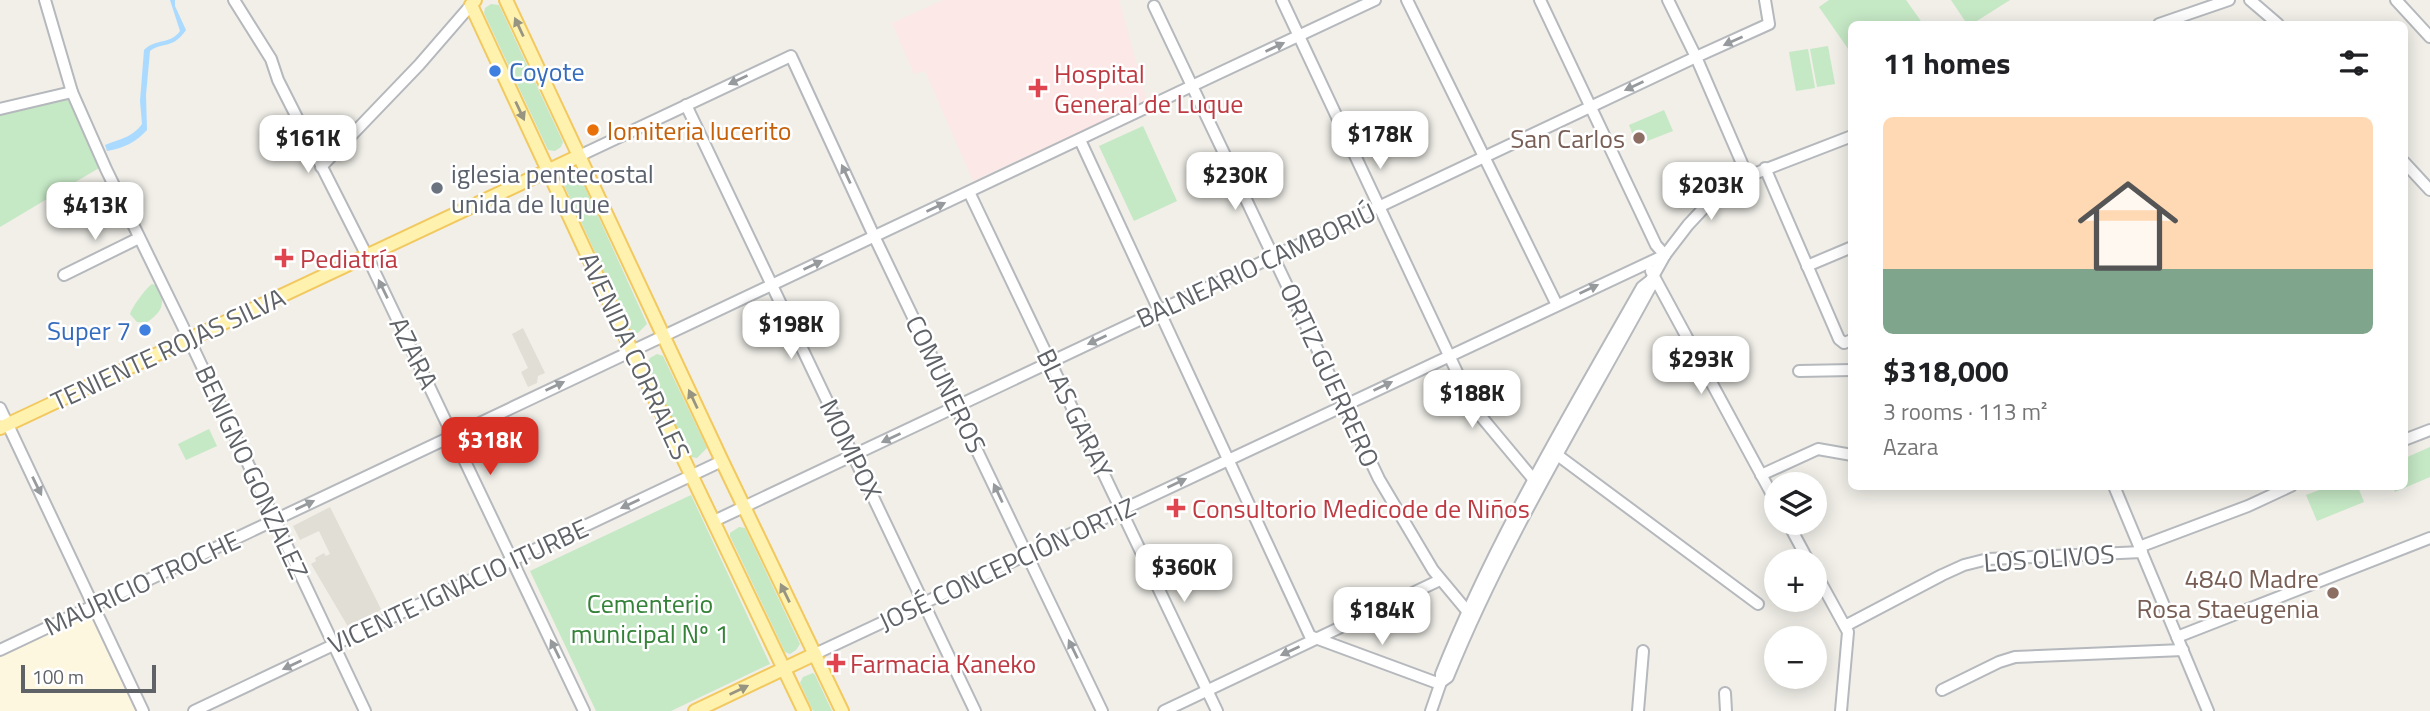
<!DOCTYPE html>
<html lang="en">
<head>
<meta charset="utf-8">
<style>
  body { margin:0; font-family:"Titillium Web",sans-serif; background:#f2f2f2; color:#202124; height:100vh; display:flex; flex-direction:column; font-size:26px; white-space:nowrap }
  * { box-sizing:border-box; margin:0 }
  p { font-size:23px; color:#757577 }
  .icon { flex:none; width:38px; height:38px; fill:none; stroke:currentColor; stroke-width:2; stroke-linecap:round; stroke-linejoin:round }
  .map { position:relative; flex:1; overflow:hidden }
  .drawer { position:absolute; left:1848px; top:21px; width:560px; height:469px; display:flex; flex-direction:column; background:#fff; border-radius:10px; box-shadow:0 4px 18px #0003 }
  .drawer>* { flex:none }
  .tools { position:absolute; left:1764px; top:472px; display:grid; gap:14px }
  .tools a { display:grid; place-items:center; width:63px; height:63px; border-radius:50%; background:#fff; box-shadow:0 4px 18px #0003; font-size:35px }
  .scale { position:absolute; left:21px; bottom:18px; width:135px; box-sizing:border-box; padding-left:7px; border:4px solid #5f6368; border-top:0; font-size:19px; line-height:24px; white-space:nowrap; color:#5f6368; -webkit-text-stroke:5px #fff; paint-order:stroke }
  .price { position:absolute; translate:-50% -60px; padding:0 16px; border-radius:14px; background:#fff; color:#222; font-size:23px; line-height:46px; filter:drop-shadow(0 2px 4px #0008) }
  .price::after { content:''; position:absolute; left:50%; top:42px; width:21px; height:16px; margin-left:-10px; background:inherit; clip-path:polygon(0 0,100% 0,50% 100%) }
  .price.on { background:#d93025; color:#fff }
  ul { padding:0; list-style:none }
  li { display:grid; align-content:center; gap:14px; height:371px; padding:0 35px }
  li+li { border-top:2px solid #e0e0e0 }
  li span { display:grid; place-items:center; height:217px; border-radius:10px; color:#555 }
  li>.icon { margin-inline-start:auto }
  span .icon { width:126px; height:126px; fill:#fffc; stroke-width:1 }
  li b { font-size:30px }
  h2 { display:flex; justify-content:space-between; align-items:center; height:84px; padding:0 35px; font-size:30px }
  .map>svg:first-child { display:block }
</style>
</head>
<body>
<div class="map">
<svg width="2430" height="711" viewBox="0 0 2430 711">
  <rect width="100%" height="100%" fill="#f1efe8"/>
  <path fill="#fef7e0" d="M89,615L95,620L138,711H0V656Z"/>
  <g fill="#e1ded6">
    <path d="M523,328L545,373L538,376L537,383L528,387L521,372L528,368L512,334Z"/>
    <path d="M330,507L381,609L366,622L350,630L311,564L316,561L315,558L324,553L326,556L330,554L319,531L300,540L293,526Z"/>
  </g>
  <path fill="#fce8e6" d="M943,0H1119L1147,101L973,181L925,71L914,74L892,23Z"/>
  <g fill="#c5e8c5">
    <path d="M1829,0H1906L1923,24H1852L1851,53L1819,7Z"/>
    <path d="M1951,0H2010L1972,24H1967Z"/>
    <path d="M491,4L499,5L563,142L561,147L555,151L548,150L484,13L485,8Z"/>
    <path d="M1828,46L1835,84L1817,87L1810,49Z"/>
    <path d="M1808,49L1815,88L1796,91L1789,52Z"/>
    <path d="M60,99L68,100L74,108L99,168L0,227V113Z"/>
    <path d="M1664,110L1673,131L1637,145L1629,125Z"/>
    <path d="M1143,126L1177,201L1134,221L1099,146Z"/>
    <path d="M573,176H580L647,324L638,333L632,332L564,185Z"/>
    <path d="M152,284L158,286C166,304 162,312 146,323L137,322L130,314C132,307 146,288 152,284Z"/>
    <path d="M657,354L663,356L707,448L697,458L691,457L647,364L650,358Z"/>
    <path d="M209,429L217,446L186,460L178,444Z"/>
    <path d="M2430,447V477L2395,492L2393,487L2404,486L2405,458Z"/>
    <path d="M2327,487H2358L2364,502L2317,521L2306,495Z"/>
    <path d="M691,495L770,664L671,711H596L530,571Z"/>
    <path d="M739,527L745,528L800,644L796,650L790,654L785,652L730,536V533Z"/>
    <path d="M813,673L815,675L832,711H813L800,683L803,677Z"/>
  </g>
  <path fill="#aadaff" d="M170,0H175V6L186,30C172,50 164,41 150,51L146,95L147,130C136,142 124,148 107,151L105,145C119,139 132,138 142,124L140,101L144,50C156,38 170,45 180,31Z"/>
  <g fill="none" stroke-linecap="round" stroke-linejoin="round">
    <g stroke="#b5b8bc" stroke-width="14">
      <g id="minor">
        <path d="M45,0L72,92L106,169L189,339L365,711"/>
        <path d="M234,0L271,59L278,80L367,256L584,711"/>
        <path d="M1282,0L1470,400L1479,414L1534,480"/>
        <path d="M1407,0L1557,305"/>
        <path d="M1540,0L1656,245L1665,255"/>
        <path d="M1668,0L1696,57L1747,175"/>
        <path d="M2250,0L2278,24"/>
        <path d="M2396,0L2430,37"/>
        <path d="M1154,6L1379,479L1433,570L1473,618"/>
        <path d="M2159,24L2229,0"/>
        <path d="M686,105L975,711"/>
        <path d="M0,109L72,92"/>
        <path d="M1080,140L1310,636L1440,684"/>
        <path d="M579,156L791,56L874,236L1102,711"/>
        <path d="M2404,162L2430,190"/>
        <path d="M321,167L419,65L471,5"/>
        <path d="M1765,168L1839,339L1844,343L1852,340"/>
        <path d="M969,192L1217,711"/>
        <path d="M1807,266L1852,247"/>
        <path d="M1651,271L1776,502"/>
        <path d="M64,275L139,238"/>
        <path d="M1799,371L1852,370"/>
        <path d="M0,408L143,711"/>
        <path d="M2404,440L2430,430"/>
        <path d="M1552,451L1758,604"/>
        <path d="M1761,475L1818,449L1852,455"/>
        <path d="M2114,486L2208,711"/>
        <path d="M714,521L1696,57L1769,24L1765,0"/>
        <path d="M1788,523L1809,562"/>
        <path d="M2139,547L2248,506L2291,486"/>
        <path d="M1815,572L1848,632L1841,711"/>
        <path d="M1845,626L1942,575L1964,565L1988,559L2142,552"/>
        <path d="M2177,637L2430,538"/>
        <path d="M0,650C458,432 916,215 1375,0"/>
        <path d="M815,654L1665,255"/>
        <path d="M1441,682L1448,677C1503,541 1581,415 1651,286V280L1665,255L1688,225L1716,195L1733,182L1852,136"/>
        <path d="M1942,690L1999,662L2015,657L2183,650"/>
        <path d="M1725,693L1726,711"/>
        <path d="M194,711L722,461"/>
        <path d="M1164,711L1440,580"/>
        <path d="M1431,711L1441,682V674C1495,539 1570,414 1642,287L1651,280"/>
        <path d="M1638,711L1643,651"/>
      </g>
    </g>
    <g stroke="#f2c960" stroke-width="16">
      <g id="major">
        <path d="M475,0L471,5L631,349L804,711"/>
        <path d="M506,0L722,461L842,711"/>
        <path d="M0,428L579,156"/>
        <path d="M695,711L815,654"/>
      </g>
    </g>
    <use href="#minor" stroke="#fff" stroke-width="10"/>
    <use href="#major" stroke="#fff2af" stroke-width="12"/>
  </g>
  <defs><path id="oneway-solid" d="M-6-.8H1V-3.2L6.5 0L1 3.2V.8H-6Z" transform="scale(1.75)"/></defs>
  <g fill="#979581">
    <use href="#oneway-solid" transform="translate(519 27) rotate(-115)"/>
    <use href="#oneway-solid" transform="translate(520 111) rotate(65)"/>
    <use href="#oneway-solid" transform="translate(693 399) rotate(-115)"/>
    <use href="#oneway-solid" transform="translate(785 593) rotate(-116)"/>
    <use href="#oneway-solid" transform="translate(739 690) rotate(-26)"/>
  </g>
  <g fill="#979a9d">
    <use href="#oneway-solid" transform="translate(1733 41) rotate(156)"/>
    <use href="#oneway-solid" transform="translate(1275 47) rotate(-25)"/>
    <use href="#oneway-solid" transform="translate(738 80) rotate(155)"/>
    <use href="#oneway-solid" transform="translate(1634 86) rotate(155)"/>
    <use href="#oneway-solid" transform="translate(846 174) rotate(-115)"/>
    <use href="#oneway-solid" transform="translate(936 207) rotate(-25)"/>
    <use href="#oneway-solid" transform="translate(813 265) rotate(-25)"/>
    <use href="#oneway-solid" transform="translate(383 289) rotate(-116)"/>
    <use href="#oneway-solid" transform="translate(1589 289) rotate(-25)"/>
    <use href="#oneway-solid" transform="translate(1097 340) rotate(155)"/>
    <use href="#oneway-solid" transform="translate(555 386) rotate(-25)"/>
    <use href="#oneway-solid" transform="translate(1383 386) rotate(-25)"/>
    <use href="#oneway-solid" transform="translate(891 438) rotate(155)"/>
    <use href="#oneway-solid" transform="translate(1177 483) rotate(-25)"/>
    <use href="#oneway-solid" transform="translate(37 486) rotate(64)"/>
    <use href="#oneway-solid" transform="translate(998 493) rotate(-115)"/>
    <use href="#oneway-solid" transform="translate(630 504) rotate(155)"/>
    <use href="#oneway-solid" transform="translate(305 505) rotate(-25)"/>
    <use href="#oneway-solid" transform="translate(555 649) rotate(-116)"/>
    <use href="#oneway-solid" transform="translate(1073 649) rotate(-116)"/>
    <use href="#oneway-solid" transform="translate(1290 651) rotate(155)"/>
    <use href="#oneway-solid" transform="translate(292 665) rotate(155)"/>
  </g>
  <g fill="#3f7fe0" stroke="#fff" stroke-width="2.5">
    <circle cx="495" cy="71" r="7"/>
    <circle cx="145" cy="330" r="7"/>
  </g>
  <g fill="#e0444e" stroke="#fff" stroke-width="2.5">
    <path d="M1034.5 77.5h7v7h7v7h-7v7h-7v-7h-7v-7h7z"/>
    <path d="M280.5 247.5h7v7h7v7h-7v7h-7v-7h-7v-7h7z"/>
    <path d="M1172.5 497.5h7v7h7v7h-7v7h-7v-7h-7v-7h7z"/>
    <path d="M832.5 652.5h7v7h7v7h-7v7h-7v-7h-7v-7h7z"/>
  </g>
  <circle fill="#e8710a" stroke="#fff" stroke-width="2.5" cx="593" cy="130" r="7"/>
  <g fill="#8d6e63" stroke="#fff" stroke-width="2.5">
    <circle cx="1639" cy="138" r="7"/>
    <circle cx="2333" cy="593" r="7"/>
  </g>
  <circle fill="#6b7280" stroke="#fff" stroke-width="2.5" cx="437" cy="188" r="7"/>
  <g text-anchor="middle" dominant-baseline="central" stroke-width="5" stroke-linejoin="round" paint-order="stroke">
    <g font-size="26" fill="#366cbe" stroke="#fff" text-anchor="start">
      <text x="509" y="71">Coyote</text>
      <text x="131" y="330" text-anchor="end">Super 7</text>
    </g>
    <g font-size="26" fill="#be3a42" stroke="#fff" text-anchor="start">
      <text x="1054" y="73">Hospital<tspan x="1054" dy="30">General de Luque</tspan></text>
      <text x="300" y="258">Pediatría</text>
      <text x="1192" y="508">Consultorio Medicode de Niños</text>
      <text x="850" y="663">Farmacia Kaneko</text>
    </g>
    <g font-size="26" fill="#c56008" stroke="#fff" text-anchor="start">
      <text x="607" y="130">lomiteria lucerito</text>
    </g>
    <g font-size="26" fill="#785e54" stroke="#fff" text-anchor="end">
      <text x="1625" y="138">San Carlos</text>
      <text x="2319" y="578">4840 Madre<tspan x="2319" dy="30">Rosa Staeugenia</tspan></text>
    </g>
    <g font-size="26" fill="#5b616d" stroke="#fff" text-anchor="start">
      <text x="451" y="173">iglesia pentecostal<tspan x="451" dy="30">unida de luque</tspan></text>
    </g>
    <g font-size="26" fill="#5f6368" stroke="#fff">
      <text transform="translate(1256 265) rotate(-25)">BALNEARIO CAMBORIÚ</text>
      <text transform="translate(168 349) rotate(-25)">TENIENTE ROJAS SILVA</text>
      <text transform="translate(414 353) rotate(64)">AZARA</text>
      <text transform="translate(635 356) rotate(65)">AVENIDA CORRALES</text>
      <text transform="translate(1330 375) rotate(65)">ORTIZ GUERRERO</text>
      <text transform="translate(946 384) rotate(64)">COMUNEROS</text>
      <text transform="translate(1075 413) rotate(64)">BLAS GARAY</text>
      <text transform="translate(851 449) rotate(64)">MOMPOX</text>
      <text transform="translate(252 472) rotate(65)">BENIGNO GONZALEZ</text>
      <text transform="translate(2049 558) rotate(-4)">LOS OLIVOS</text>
      <text transform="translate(1007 564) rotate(-25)">JOSÉ CONCEPCIÓN ORTIZ</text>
      <text transform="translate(142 583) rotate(-25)">MAURICIO TROCHE</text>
      <text transform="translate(458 586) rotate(-25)">VICENTE IGNACIO ITURBE</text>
    </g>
    <g font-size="26" fill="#348238" stroke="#fff">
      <text x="650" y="603">Cementerio<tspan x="650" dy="30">municipal Nº 1</tspan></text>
    </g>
  </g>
</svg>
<div class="tools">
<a><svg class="icon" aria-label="layers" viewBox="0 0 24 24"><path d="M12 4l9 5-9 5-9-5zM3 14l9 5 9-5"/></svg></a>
<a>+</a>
<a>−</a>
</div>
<div class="scale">100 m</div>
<b class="price" style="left:1380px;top:171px">$178K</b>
<b class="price" style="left:308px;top:175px">$161K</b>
<b class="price" style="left:1235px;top:212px">$230K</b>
<b class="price" style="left:1711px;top:222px">$203K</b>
<b class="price" style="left:95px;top:242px">$413K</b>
<b class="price" style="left:791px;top:361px">$198K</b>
<b class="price" style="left:1701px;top:396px">$293K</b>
<b class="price" style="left:1472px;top:430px">$188K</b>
<b class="price on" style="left:490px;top:477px">$318K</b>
<b class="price" style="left:1184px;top:604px">$360K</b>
<b class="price" style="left:1382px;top:647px">$184K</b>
<section class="drawer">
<h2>11 homes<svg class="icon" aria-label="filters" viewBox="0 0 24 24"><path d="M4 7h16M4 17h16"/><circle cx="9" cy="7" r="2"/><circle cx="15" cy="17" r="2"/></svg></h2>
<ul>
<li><span style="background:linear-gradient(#ffd9b3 70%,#7fa58c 0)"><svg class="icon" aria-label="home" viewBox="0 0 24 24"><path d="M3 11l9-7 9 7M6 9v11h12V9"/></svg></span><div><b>$318,000</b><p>3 rooms · 113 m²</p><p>Azara</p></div></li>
</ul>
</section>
</div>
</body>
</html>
